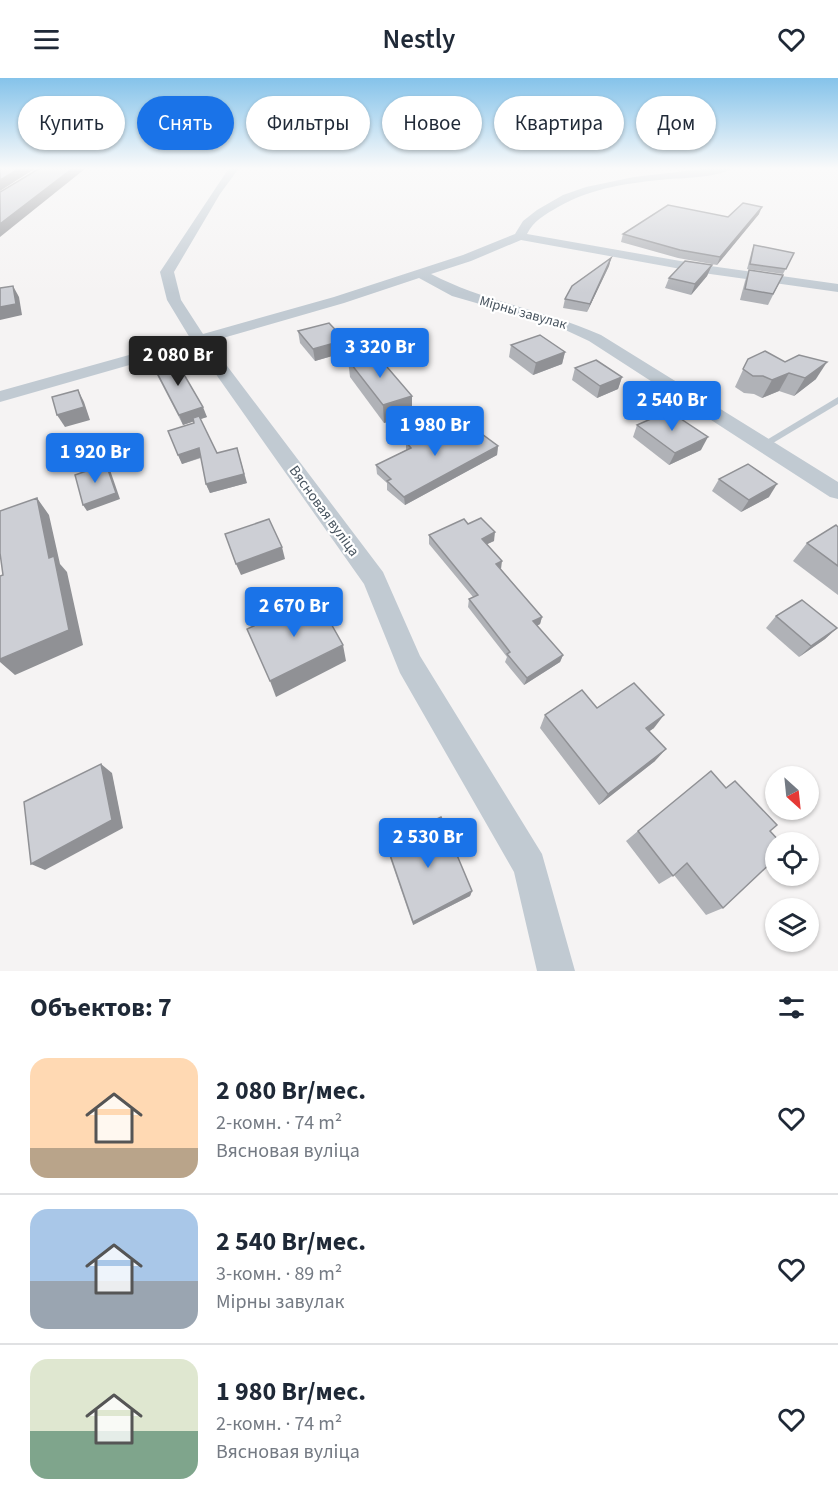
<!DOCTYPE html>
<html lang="ru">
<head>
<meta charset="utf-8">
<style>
  body { margin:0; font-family:"Source Sans 3",sans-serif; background:#f6f6f7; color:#1f2937; height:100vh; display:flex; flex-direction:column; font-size:22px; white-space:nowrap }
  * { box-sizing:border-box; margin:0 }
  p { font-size:20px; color:#747a83 }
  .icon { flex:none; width:33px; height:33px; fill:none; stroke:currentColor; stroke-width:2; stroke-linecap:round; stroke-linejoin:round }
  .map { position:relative; height:893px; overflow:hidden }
  .drawer { display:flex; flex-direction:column; background:#fff; flex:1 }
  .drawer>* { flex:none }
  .top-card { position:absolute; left:18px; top:18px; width:802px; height:54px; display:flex; gap:12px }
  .needle { width:39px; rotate:153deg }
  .tools { position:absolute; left:765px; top:688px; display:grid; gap:12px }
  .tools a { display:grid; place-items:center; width:54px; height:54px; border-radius:50%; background:#fff; box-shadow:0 2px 4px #0004; font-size:30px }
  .price { position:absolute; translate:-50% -51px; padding:0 14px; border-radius:6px; background:#1a73e8; color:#fff; font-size:20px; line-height:39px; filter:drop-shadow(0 2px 3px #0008) }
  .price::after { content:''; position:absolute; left:50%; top:36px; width:18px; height:14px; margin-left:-9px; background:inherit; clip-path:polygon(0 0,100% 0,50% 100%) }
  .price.on { background:#222; color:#fff }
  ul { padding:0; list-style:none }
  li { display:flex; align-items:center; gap:18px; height:150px; padding:0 30px }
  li+li { border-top:2px solid #e0e1e3 }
  li span { display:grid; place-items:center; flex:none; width:168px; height:120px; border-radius:18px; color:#555 }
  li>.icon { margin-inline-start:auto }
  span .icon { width:72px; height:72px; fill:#fffc; stroke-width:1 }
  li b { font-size:26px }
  h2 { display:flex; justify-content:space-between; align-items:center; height:72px; padding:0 30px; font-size:26px }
  .pill { padding:0 21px; border-radius:27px; background:#fff; box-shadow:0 2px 4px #0004; font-size:21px; line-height:54px }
  .pill.on { background:#1a73e8; color:#fff }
  header { display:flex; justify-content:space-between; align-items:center; height:78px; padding:0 30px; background:#fff; font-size:27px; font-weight:600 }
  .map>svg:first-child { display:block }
</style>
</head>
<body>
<header><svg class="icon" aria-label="menu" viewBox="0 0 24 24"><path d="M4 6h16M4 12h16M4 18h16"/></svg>Nestly<svg class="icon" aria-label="heart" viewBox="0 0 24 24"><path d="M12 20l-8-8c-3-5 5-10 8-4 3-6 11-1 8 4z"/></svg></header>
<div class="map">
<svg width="838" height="893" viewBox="0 0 838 893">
  <rect width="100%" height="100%" fill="#f5f3f3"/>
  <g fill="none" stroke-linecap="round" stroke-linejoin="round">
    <path fill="#c1cad2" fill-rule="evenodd" d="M838,319V326L768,368L765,369L760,366Z"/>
    <path fill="#c1cad2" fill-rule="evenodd" d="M229,90H239L220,116L174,194L181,222L203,256L334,219L463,177L515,156L523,143L537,132L563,117L586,109L634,99L712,90H733C719,99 686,100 669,101C630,105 593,109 558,129C546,136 533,143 527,156L703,187L838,206V214L703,195L521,162L471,183L431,196C485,224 545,232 601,257L838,404V421L830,419L589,263L559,249L452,218L419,200L344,225L209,264L383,494L420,578L542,776L575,893H537L514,794L400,595L364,506L196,268L0,324V313L190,260L167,222L160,194Z"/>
  </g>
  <g fill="#b0b2b7">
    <path d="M759,136L717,187L678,180L621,164L623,156L728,139Z"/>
    <path d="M754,167L794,175L783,196L747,191L752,172Z"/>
    <path d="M611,180L609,188L587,234L563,230L565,221Z"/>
    <path d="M712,187L707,198L691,217L665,210L669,200Z"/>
    <path d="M749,192L783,197L768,227L740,222L745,203Z"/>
    <path d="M298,253L345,262L346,274L315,283L300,265Z"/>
    <path d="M511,267L565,274L562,286L533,297L509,279Z"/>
    <path d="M748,281L816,301L794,318L779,313L762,320L754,316L744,315L735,309Z"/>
    <path d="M348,282L412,336L384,345L350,299Z"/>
    <path d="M153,287L207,339L200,341L217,375L247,405L210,415L206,406L201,380L182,386L168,353L194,345V343L183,347L157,297Z"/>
    <path d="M575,290L622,299L618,311L597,320L572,302Z"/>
    <path d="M637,347L701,372L669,387L633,359Z"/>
    <path d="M406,364L498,368L497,377L405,427L387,412V405L377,396L376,387L406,372Z"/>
    <path d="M719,401L769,419L741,434L712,413Z"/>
    <path d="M468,446L494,463L487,466L501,491L542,539L540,546L537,548L563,577L560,584L524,607L505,584L507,579L468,529L469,521L473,519L429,466V457Z"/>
    <path d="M838,449V517L793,483L807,465Z"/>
    <path d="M776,538L837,550L825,561L799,579L766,550Z"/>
    <path d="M597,630L654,650L649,653L655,683L599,727L540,650L545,637Z"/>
    <path d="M726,710L770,753L723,830L706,837L674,797L659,806L626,763L638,753Z"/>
    <path d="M386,765L472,813L470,818L413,847L387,771Z"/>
  </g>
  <g fill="#909195">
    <path d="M20,90H36L0,113V102Z"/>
    <path d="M73,90H86L0,159V146Z"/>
    <path d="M762,129L759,136L717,187L720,179Z"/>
    <path d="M611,180L609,188L587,234L590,226Z"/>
    <path d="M712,187L707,198L691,217L695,206Z"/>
    <path d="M13,208L19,219L22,237L0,242V229Z"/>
    <path d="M345,262L346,274L315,283L313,271Z"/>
    <path d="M565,274L562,286L533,297L536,285Z"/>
    <path d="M827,284L816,301L794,318L805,300Z"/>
    <path d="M789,295L779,313L762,320L772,302Z"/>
    <path d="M622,299L618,311L597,320L600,308Z"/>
    <path d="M78,312L84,324L90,342L65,349L57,337Z"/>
    <path d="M412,318V336L384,345L383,327Z"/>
    <path d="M203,329L207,339L183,347L179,337Z"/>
    <path d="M708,359L701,372L669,387L675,375Z"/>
    <path d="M498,368L497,377L405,427L404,419Z"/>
    <path d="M199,370L202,379L182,386L178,377Z"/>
    <path d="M237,370L247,405L210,415L206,406Z"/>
    <path d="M106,386L110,392L120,421L87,433L83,427Z"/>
    <path d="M777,406L769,419L741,434L749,422Z"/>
    <path d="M37,420L49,437L60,486L67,494L83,567L15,597L0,584V581L49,480Z"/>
    <path d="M495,454L494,463L481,469L482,461Z"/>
    <path d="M282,469L285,481L241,497L236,486Z"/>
    <path d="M502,483L501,491L496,486Z"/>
    <path d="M542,539L540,546L531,551L533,543Z"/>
    <path d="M837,550L825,561L799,579L811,568Z"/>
    <path d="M343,567L346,583L276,619L270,603Z"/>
    <path d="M563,577L560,584L524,607L527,600Z"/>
    <path d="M664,637L654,650L637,662L646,650Z"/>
    <path d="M666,671L655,683L599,727L608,716Z"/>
    <path d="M101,686L112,695L123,750L45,792L31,786Z"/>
    <path d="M472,813L470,818L413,847V844Z"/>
  </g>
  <g fill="#cdcfd5" stroke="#909195" stroke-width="1.5">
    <path d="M0,90H20L0,102Z"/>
    <path d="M40,90H73L0,146V114Z"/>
    <path d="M743,125L762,129L720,179L680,172L623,156L668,127L728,139Z"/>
    <path d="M754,167L794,175L786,191L750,186Z"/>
    <path d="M611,180L590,226L565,221L572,208Z"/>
    <path d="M685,183L712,187L695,206L669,200Z"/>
    <path d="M749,192L783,197L773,216L745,211Z"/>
    <path d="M13,208L16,226L0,229V210Z"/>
    <path d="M329,245L345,262L313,271L298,253Z"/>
    <path d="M540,257L565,274L536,285L511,267Z"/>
    <path d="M765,273L785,284L799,277L827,284L805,300L789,295L772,302L763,298H753L743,291L748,281Z"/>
    <path d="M375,275L412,318L383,327L348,282Z"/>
    <path d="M175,281L203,329L179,337L153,287Z"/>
    <path d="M596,282L622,299L600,308L575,290Z"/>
    <path d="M78,312L84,329L57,337L52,319Z"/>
    <path d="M669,333L708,359L675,375L637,347Z"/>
    <path d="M199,338L217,375L237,370L244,396L206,406L199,370L178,377L168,353L194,345L193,340Z"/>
    <path d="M463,342L498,368L404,419L387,403L391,401L376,387L411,370L406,364Z"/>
    <path d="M106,386L116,415L83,427L75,397Z"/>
    <path d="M748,386L777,406L749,422L719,401Z"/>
    <path d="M37,420L49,480L54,478L69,552L0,581V498L3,497L0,475V433Z"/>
    <path d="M481,440L495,454L482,461L502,483L496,486L542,539L533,543L563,577L527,600L507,576L510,574L469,521L478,517L429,457L464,441L468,446Z"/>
    <path d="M269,441L282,469L236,486L225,456Z"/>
    <path d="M836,447L838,449V488L807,465Z"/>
    <path d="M316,519L343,567L270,603L247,551Z"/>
    <path d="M802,522L837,550L811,568L776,538Z"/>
    <path d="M634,605L664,637L646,650L666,671L608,716L545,637L582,612L597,630Z"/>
    <path d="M101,686L112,742L31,786L24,724Z"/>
    <path d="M711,693L726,710L735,703L777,747L770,753L781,765H776V780L723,830L687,785L673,798L638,753Z"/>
    <path d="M441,739L472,813L413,844L386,765Z"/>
  </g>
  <linearGradient id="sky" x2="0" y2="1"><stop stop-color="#85c3ea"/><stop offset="0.42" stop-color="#fafafa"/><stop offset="1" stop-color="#fafafa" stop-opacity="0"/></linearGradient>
  <rect width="838" height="215" fill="url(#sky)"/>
  <g text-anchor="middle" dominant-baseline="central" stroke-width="4.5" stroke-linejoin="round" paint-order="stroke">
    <g font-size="14" fill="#4a5661" stroke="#fff">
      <text transform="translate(523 235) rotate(16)">Мірны завулак</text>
    </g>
    <g font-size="15" fill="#4a5661" stroke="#fff">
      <text transform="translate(324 433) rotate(54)">Вясновая вуліца</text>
    </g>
  </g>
</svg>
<div class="tools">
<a><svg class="needle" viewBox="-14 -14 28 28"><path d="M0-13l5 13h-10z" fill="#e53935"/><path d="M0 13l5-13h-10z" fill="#747a83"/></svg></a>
<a><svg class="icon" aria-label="locate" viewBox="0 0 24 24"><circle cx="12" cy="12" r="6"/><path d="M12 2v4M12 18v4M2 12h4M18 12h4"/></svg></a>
<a><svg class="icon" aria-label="layers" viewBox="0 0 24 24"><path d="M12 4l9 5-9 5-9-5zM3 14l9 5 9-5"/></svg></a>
</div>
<b class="price" style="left:380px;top:301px">3 320 Br</b>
<b class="price on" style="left:178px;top:309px">2 080 Br</b>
<b class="price" style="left:672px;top:354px">2 540 Br</b>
<b class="price" style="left:435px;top:379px">1 980 Br</b>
<b class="price" style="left:95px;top:406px">1 920 Br</b>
<b class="price" style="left:294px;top:560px">2 670 Br</b>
<b class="price" style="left:428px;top:791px">2 530 Br</b>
<div class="top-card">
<a class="pill">Купить</a>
<a class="pill on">Снять</a>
<a class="pill">Фильтры</a>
<a class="pill">Новое</a>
<a class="pill">Квартира</a>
<a class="pill">Дом</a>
</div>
</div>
<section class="drawer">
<h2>Объектов: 7<svg class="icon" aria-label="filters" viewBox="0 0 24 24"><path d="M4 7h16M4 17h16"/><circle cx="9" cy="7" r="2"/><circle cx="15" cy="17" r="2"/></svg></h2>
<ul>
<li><span style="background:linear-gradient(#ffd9b3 75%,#b9a48a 0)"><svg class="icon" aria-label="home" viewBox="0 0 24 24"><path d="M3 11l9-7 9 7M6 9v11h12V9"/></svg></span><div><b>2 080 Br/мес.</b><p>2-комн. · 74 m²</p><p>Вясновая вуліца</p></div><svg class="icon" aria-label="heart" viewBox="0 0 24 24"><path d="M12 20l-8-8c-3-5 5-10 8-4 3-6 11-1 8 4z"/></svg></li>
<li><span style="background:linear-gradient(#a9c7e8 60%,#9aa5b1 0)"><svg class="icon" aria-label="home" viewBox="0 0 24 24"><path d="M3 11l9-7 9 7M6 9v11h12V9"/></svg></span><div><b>2 540 Br/мес.</b><p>3-комн. · 89 m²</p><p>Мірны завулак</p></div><svg class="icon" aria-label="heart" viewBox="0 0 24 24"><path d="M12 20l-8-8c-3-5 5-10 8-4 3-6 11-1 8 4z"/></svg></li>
<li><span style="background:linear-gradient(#dfe7d0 60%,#7fa58c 0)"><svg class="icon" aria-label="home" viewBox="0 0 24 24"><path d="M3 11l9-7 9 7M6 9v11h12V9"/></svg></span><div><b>1 980 Br/мес.</b><p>2-комн. · 74 m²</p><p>Вясновая вуліца</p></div><svg class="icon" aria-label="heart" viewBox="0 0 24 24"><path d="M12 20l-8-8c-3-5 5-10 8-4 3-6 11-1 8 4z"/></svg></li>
</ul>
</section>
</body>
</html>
